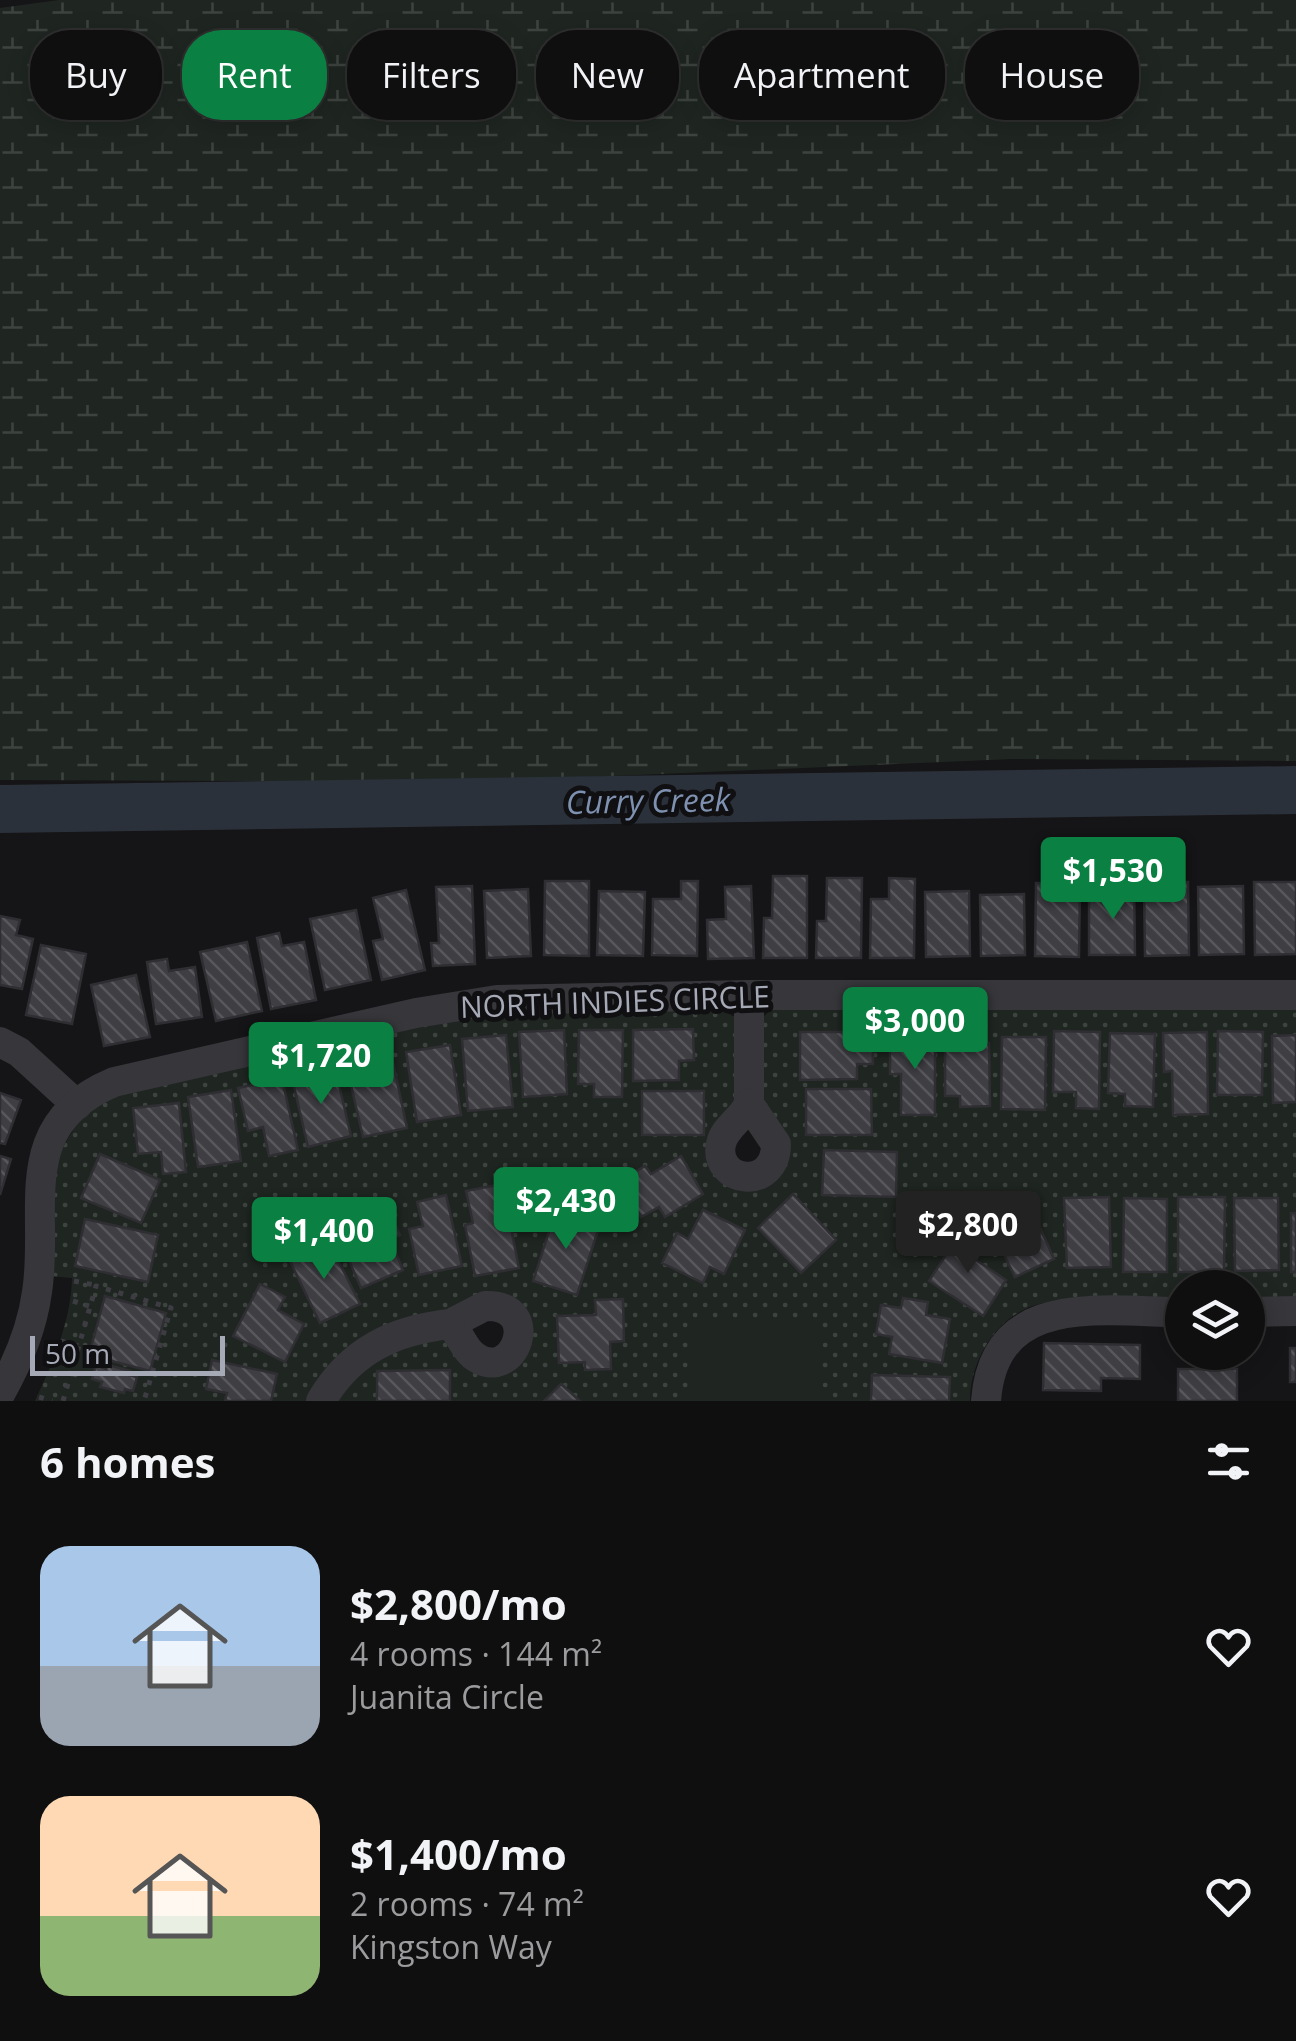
<!DOCTYPE html>
<html lang="en">
<head>
<meta charset="utf-8">
<style>
  body { margin:0; font-family:"Open Sans",sans-serif; background:#191819; color:#f1f3f6; height:100vh; display:flex; flex-direction:column; font-size:38px; white-space:nowrap }
  * { box-sizing:border-box; margin:0 }
  p { font-size:32px; color:#9c9c9f }
  .icon { flex:none; width:55px; height:55px; fill:none; stroke:currentColor; stroke-width:2; stroke-linecap:round; stroke-linejoin:round }
  .map { position:relative; height:1401px; overflow:hidden }
  .sheet { display:flex; flex-direction:column; background:#100f10; flex:1 }
  .sheet>* { flex:none }
  .top-card { position:absolute; left:30px; top:30px; width:1238px; height:90px; display:flex; gap:20px }
  .fabs { position:absolute; left:1165px; top:1270px; display:grid; gap:20px }
  .fabs a { display:grid; place-items:center; width:100px; height:100px; border-radius:50%; background:#100f10; box-shadow:0 5px 25px #0003,0 0 0 2px #302f30; font-size:50px }
  .scale { position:absolute; left:30px; bottom:25px; width:195px; box-sizing:border-box; padding-left:10px; border:5px solid #a6a9b6; border-top:0; font-size:28px; line-height:35px; white-space:nowrap; color:#a6a9b6; -webkit-text-stroke:8px #100f11; paint-order:stroke }
  .price { position:absolute; translate:-50% -85px; padding:0 22px; border-radius:10px; background:#0b8043; color:#fff; font-size:32px; line-height:65px; filter:drop-shadow(0 2px 5px #0008) }
  .price::after { content:''; position:absolute; left:50%; top:60px; width:30px; height:22px; margin-left:-15px; background:inherit; clip-path:polygon(0 0,100% 0,50% 100%) }
  .price.active { background:#222; color:#fff }
  ul { padding:0; list-style:none }
  li { display:flex; align-items:center; gap:30px; height:250px; padding:0 40px }
  li span { display:grid; place-items:center; flex:none; width:280px; height:200px; border-radius:30px; color:#555 }
  li>.icon { margin-inline-start:auto }
  span .icon { width:120px; height:120px; fill:#fffc; stroke-width:1 }
  li b { font-size:42px }
  h2 { display:flex; justify-content:space-between; align-items:center; height:120px; padding:0 40px; font-size:42px }
  .pill { padding:0 35px; border-radius:40px; background:#100f10; box-shadow:0 5px 25px #0003,0 0 0 2px #302f30; font-size:35px; line-height:90px }
  .pill.active { background:#0b8043; color:#fff }
  .map>svg:first-child { display:block }
</style>
</head>
<body>
<div class="map">
<svg width="1296" height="1401" viewBox="0 0 1296 1401">
  <defs>
    <pattern id="grass-dots" width="8" height="8" patternUnits="userSpaceOnUse" patternTransform="scale(2.5)"><rect width="8" height="8" fill="#1f2621"/><path d="M2 2h.1M6 6h.1" fill="none" stroke="#3d433f" stroke-width="1.8" stroke-linecap="round"/></pattern>
    <pattern id="wetland-marsh" width="20" height="14" patternUnits="userSpaceOnUse" patternTransform="scale(2.5)"><rect width="20" height="14" fill="#1f2621"/><path d="M1 5h8M5 5V1M11 12h8M15 12V8" fill="none" stroke="#3d433f"/></pattern>
    <pattern id="building-back-hatch" width="6" height="6" patternUnits="userSpaceOnUse" patternTransform="scale(2.5)"><rect width="6" height="6" fill="#3f3e43"/><path d="M-1 5l2 2M0 0l6 6M5-1l2 2" fill="none" stroke="#58575c"/></pattern>
  </defs>
  <rect width="100%" height="100%" fill="#151416"/>
  <path fill="url(#grass-dots)" d="M1296,1006V1299H1248V1288H1182V1299C1138,1299 1087,1293 1043,1303C999,1312 970,1358 970,1401H334L366,1363L442,1336L470,1364L528,1332L478,1301L400,1321L308,1401H35C53,1363 71,1321 72,1278L50,1276L55,1160L80,1119L108,1095L451,1016L720,1008L734,1017L735,1106L713,1154L773,1178L762,1111V1018L773,1008Z"/>
  <path fill="url(#wetland-marsh)" d="M59,0H1296V761L1012,759L474,782L0,780V8Z"/>
  <rect fill="#1f2621" x="692" y="1319" width="129" height="82"/>
  <g fill="none" stroke-linecap="round" stroke-linejoin="round">
    <path stroke="#2b313a" stroke-width="48" d="M0,809L1296,790"/>
  </g>
  <g fill="url(#building-back-hatch)" stroke="#2f2e32" stroke-width="2.5">
    <path d="M773,876H807V958H763L764,918H772Z"/>
    <path d="M827,878H862L861,958H816L817,921H826Z"/>
    <path d="M889,878L915,879L914,958H870L871,899H889Z"/>
    <path d="M1118,880H1134L1135,955H1089V896H1118Z"/>
    <path d="M545,881H589V956L544,955Z"/>
    <path d="M681,881H698L697,956L652,955L653,899H681Z"/>
    <path d="M1144,882H1188L1189,955L1145,956Z"/>
    <path d="M1254,882H1296V954L1255,955Z"/>
    <path d="M1036,883L1080,884L1079,957L1035,956Z"/>
    <path d="M472,886L475,964L433,966L431,943H439L436,887Z"/>
    <path d="M751,886L754,958L708,959L707,920L726,919L725,887Z"/>
    <path d="M1243,886L1244,954L1199,955L1198,887Z"/>
    <path d="M528,889L531,956L487,958L484,891Z"/>
    <path d="M406,890L425,970L382,980L373,941L383,939L373,898Z"/>
    <path d="M599,891L645,892L643,956L597,955Z"/>
    <path d="M969,891L970,956L926,957L925,892Z"/>
    <path d="M1024,894L1025,955L981,956L980,895Z"/>
    <path d="M356,910L371,980L325,990L310,919Z"/>
    <path d="M0,916L20,920L16,935L33,939L22,989L0,985Z"/>
    <path d="M279,933L282,946L304,942L316,1000L271,1009L257,938Z"/>
    <path d="M247,942L262,1011L216,1021L200,952Z"/>
    <path d="M41,945L86,954L72,1024L26,1015Z"/>
    <path d="M167,959L169,971L195,967L202,1017L156,1024L147,962Z"/>
    <path d="M136,975L150,1037L104,1046L91,985Z"/>
    <path d="M693,1029L694,1060L679,1061V1080L633,1081V1030Z"/>
    <path d="M564,1030L567,1094L523,1097L519,1032Z"/>
    <path d="M579,1030H623L622,1097H594V1084H578Z"/>
    <path d="M1054,1031L1100,1032L1099,1109L1076,1108V1092H1053Z"/>
    <path d="M1218,1031L1263,1032L1262,1095H1217Z"/>
    <path d="M800,1032H872L873,1064H857V1079L800,1080Z"/>
    <path d="M1207,1032L1208,1114L1173,1115L1172,1071L1164,1072L1163,1033Z"/>
    <path d="M1110,1033L1155,1034L1153,1107L1125,1106V1094L1108,1093Z"/>
    <path d="M935,1034V1115H901V1074H890V1035Z"/>
    <path d="M506,1035L513,1107L468,1111L462,1039Z"/>
    <path d="M1296,1035V1102L1273,1103L1272,1036Z"/>
    <path d="M1002,1037H1046L1045,1110L1001,1109Z"/>
    <path d="M945,1043H989L990,1106L960,1107V1096H945Z"/>
    <path d="M450,1045L461,1115L417,1122L406,1052Z"/>
    <path d="M392,1058L407,1128L363,1137L347,1068Z"/>
    <path d="M335,1068L351,1136L308,1147L292,1078Z"/>
    <path d="M282,1079L298,1150L269,1156L263,1127L248,1131L238,1088Z"/>
    <path d="M806,1089H871L872,1135H806Z"/>
    <path d="M231,1090L241,1161L198,1167L188,1097Z"/>
    <rect x="642" y="1091" width="62" height="44"/>
    <path d="M0,1093L21,1100L5,1144L0,1143Z"/>
    <path d="M179,1103L186,1172L163,1174L161,1152L138,1154L133,1108Z"/>
    <path d="M824,1150L897,1152L896,1197L822,1195Z"/>
    <path d="M100,1154L160,1180L141,1223L81,1198Z"/>
    <path d="M0,1156L11,1159L0,1195Z"/>
    <path d="M681,1156L703,1194L665,1217L659,1207L641,1217L620,1181L645,1166L651,1174Z"/>
    <path d="M502,1184L519,1268L475,1276L465,1225L473,1223L466,1191Z"/>
    <path d="M793,1194L836,1240L801,1273L758,1228Z"/>
    <path d="M1025,1194L1054,1259L1015,1277L984,1213Z"/>
    <path d="M446,1195L462,1266L419,1275L409,1229L423,1226L417,1202Z"/>
    <path d="M1109,1197L1111,1267L1067,1268L1064,1198Z"/>
    <path d="M1178,1197H1225L1224,1272H1178Z"/>
    <path d="M1124,1198L1167,1199V1272H1123Z"/>
    <path d="M1234,1198H1278L1279,1270L1235,1271Z"/>
    <path d="M388,1208L400,1235L390,1239L403,1270L361,1288L336,1230Z"/>
    <path d="M556,1210L600,1224L577,1295L533,1281Z"/>
    <path d="M703,1210L745,1230L724,1274L710,1267L703,1283L662,1263L677,1233L688,1239Z"/>
    <rect x="1291" y="1213" width="5" height="59"/>
    <path d="M85,1219L158,1235L148,1282L75,1266Z"/>
    <path d="M961,1232L984,1247L976,1260L1006,1280L983,1316L929,1281Z"/>
    <path d="M328,1240L360,1304L320,1323L289,1259Z"/>
    <path d="M260,1284L285,1297L278,1310L304,1324L285,1362L233,1336Z"/>
    <path d="M105,1296L166,1313L150,1371L89,1355Z"/>
    <path d="M903,1298L928,1302L926,1315L950,1319L942,1363L889,1354L892,1337L876,1334L881,1305L901,1308Z"/>
    <path d="M623,1299L624,1341L610,1342L611,1369L585,1370V1362L559,1363L557,1316L596,1315L595,1300Z"/>
    <path d="M1044,1343L1140,1345V1379L1101,1378V1391L1043,1390Z"/>
    <rect x="1290" y="1348" width="6" height="34"/>
    <path d="M212,1360L277,1374L271,1401H225L227,1393L206,1389Z"/>
    <path d="M96,1365L106,1369L108,1365L130,1371L129,1375L137,1377L133,1391L125,1389L124,1393L100,1387L102,1382L92,1379Z"/>
    <rect x="1178" y="1369" width="59" height="32"/>
    <path d="M450,1370V1401H377V1371Z"/>
    <path d="M872,1375L950,1377L949,1401H871Z"/>
    <path d="M561,1384L580,1401H544Z"/>
  </g>
  <g fill="none" stroke-linecap="round" stroke-linejoin="round">
    <g stroke="#3c3c42" stroke-width="5" stroke-dasharray="5 8" stroke-linecap="butt">
      <path d="M74,1281L95,1285"/>
      <path d="M73,1301L89,1306"/>
      <path d="M61,1341L78,1346"/>
      <path d="M39,1397L52,1401"/>
      <path d="M63,1401L96,1286L171,1308L144,1401"/>
    </g>
    <g stroke="#36363b" stroke-width="30">
      <path d="M749,995V1104"/>
      <path d="M0,1042L19,1052L77,1105"/>
      <path d="M749,1104L776,1144C776,1192 713,1183 721,1144C724,1128 742,1119 749,1104Z"/>
      <path d="M485,1306C545,1304 514,1386 474,1356C463,1348 460,1333 450,1324Z"/>
      <path d="M1248,1312L1296,1311"/>
      <path d="M0,1394C18,1362 32,1329 37,1292C50,1211 11,1125 114,1082L416,1013L497,1000L749,995H1296"/>
      <path d="M321,1401C350,1351 394,1330 450,1324"/>
      <path d="M986,1401C994,1290 1103,1312 1182,1312"/>
    </g>
  </g>
  <g text-anchor="middle" dominant-baseline="central" stroke-width="10" stroke-linejoin="round" paint-order="stroke">
    <g font-size="30" fill="#a6a9b6" stroke="#100f11">
      <text transform="translate(615 1001) rotate(-2)">NORTH INDIES CIRCLE</text>
    </g>
    <g font-size="32" font-style="italic" fill="#7e91b1" stroke="#100f11">
      <text transform="translate(648 800) rotate(-1)">Curry Creek</text>
    </g>
  </g>
</svg>
<div class="fabs">
<a><svg class="icon" aria-label="layers" viewBox="0 0 24 24"><path d="M12 4l9 5-9 5-9-5zM3 14l9 5 9-5"/></svg></a>
</div>
<div class="scale">50 m</div>
<b class="price" style="left:1113px;top:922px">$1,530</b>
<b class="price" style="left:915px;top:1072px">$3,000</b>
<b class="price" style="left:321px;top:1107px">$1,720</b>
<b class="price" style="left:566px;top:1252px">$2,430</b>
<b class="price active" style="left:968px;top:1276px">$2,800</b>
<b class="price" style="left:324px;top:1282px">$1,400</b>
<div class="top-card">
<a class="pill">Buy</a>
<a class="pill active">Rent</a>
<a class="pill">Filters</a>
<a class="pill">New</a>
<a class="pill">Apartment</a>
<a class="pill">House</a>
</div>
</div>
<section class="sheet">
<h2>6 homes<svg class="icon" aria-label="filters" viewBox="0 0 24 24"><path d="M4 7h16M4 17h16"/><circle cx="9" cy="7" r="2"/><circle cx="15" cy="17" r="2"/></svg></h2>
<ul>
<li><span style="background:linear-gradient(#a9c7e8 60%,#9aa5b1 0)"><svg class="icon" aria-label="home" viewBox="0 0 24 24"><path d="M3 11l9-7 9 7M6 9v11h12V9"/></svg></span><div><b>$2,800/mo</b><p>4 rooms · 144 m²</p><p>Juanita Circle</p></div><svg class="icon" aria-label="heart" viewBox="0 0 24 24"><path d="M12 20l-8-8c-3-5 5-10 8-4 3-6 11-1 8 4z"/></svg></li>
<li><span style="background:linear-gradient(#ffd9b3 60%,#8fb573 0)"><svg class="icon" aria-label="home" viewBox="0 0 24 24"><path d="M3 11l9-7 9 7M6 9v11h12V9"/></svg></span><div><b>$1,400/mo</b><p>2 rooms · 74 m²</p><p>Kingston Way</p></div><svg class="icon" aria-label="heart" viewBox="0 0 24 24"><path d="M12 20l-8-8c-3-5 5-10 8-4 3-6 11-1 8 4z"/></svg></li>
</ul>
</section>
</body>
</html>
